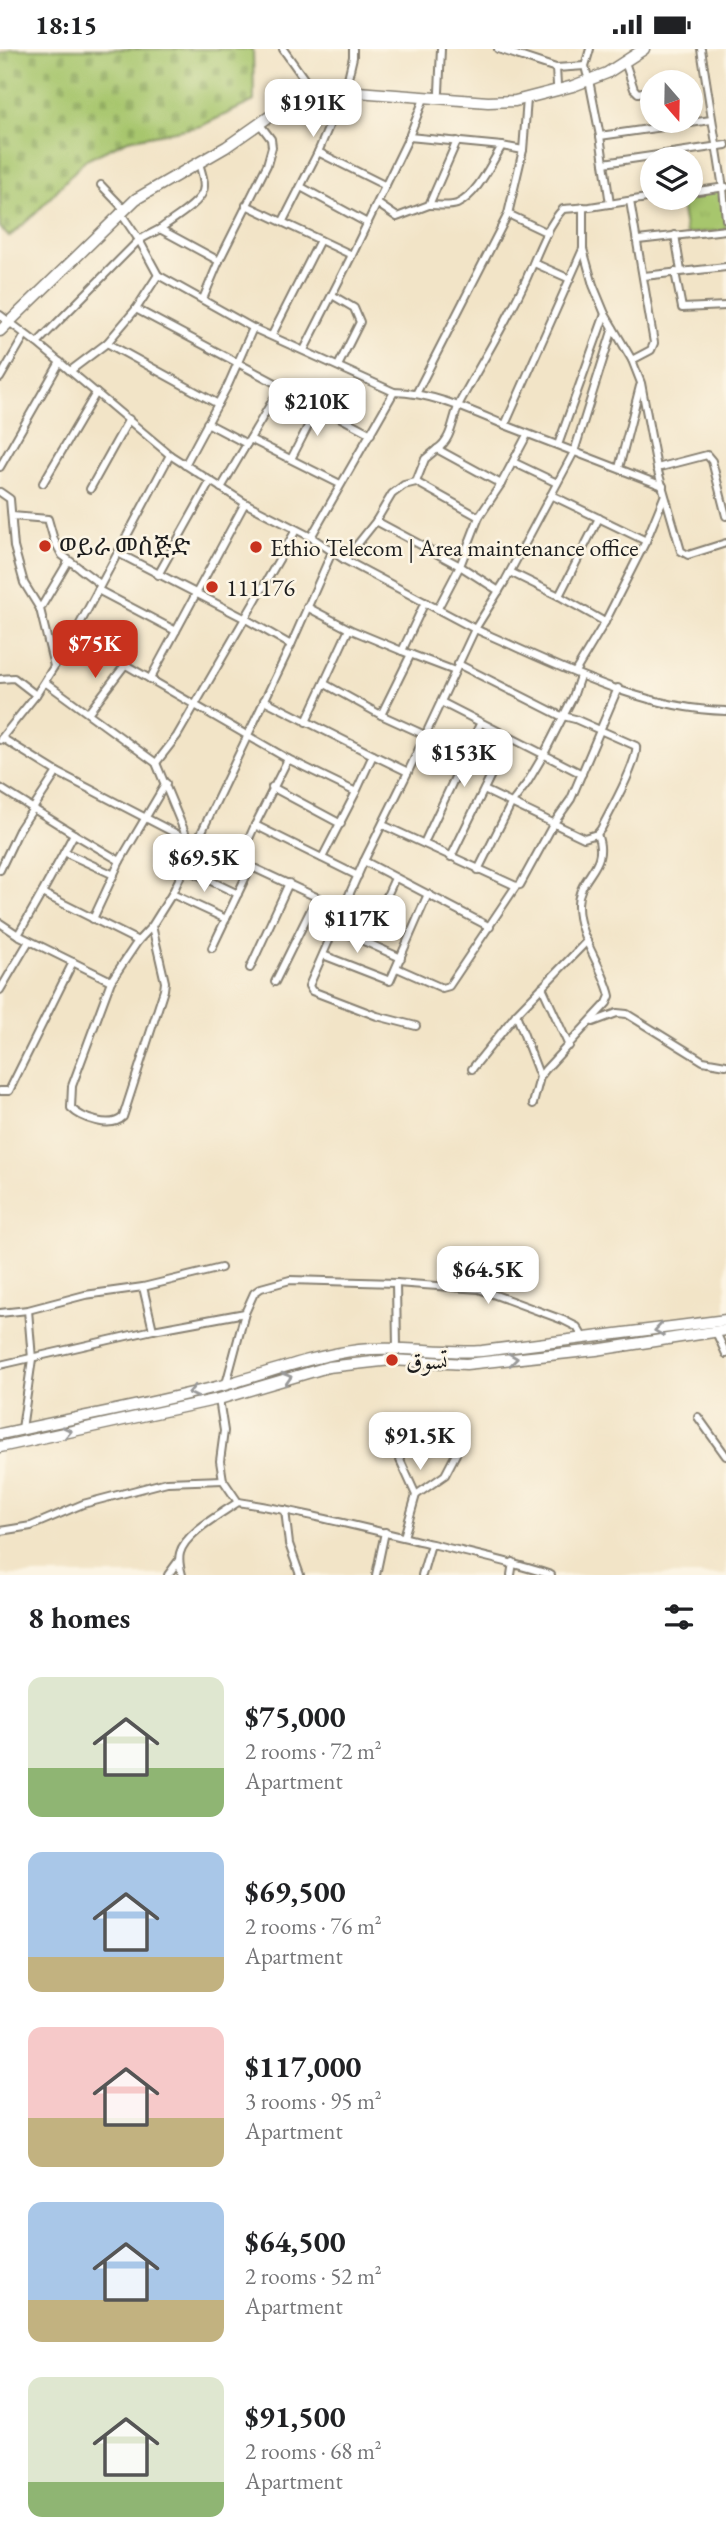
<!DOCTYPE html>
<html lang="en">
<head>
<meta charset="utf-8">
<style>
  body { margin:0; font-family:"EB Garamond",Amiri,"Noto Serif Ethiopic",serif; background:#f2f2f2; color:#202124; height:100vh; display:flex; flex-direction:column; font-size:26px; white-space:nowrap }
  * { box-sizing:border-box; margin:0 }
  p { font-size:23px; color:#757577 }
  .icon { flex:none; width:38px; height:38px; fill:none; stroke:currentColor; stroke-width:2; stroke-linecap:round; stroke-linejoin:round }
  .map { position:relative; height:1526px; overflow:hidden }
  .side { display:flex; flex-direction:column; background:#fff; flex:1 }
  .side>* { flex:none }
  .needle { width:46px; rotate:160deg }
  .fabs { position:absolute; left:640px; top:21px; display:grid; gap:14px }
  .fabs a { display:grid; place-items:center; width:63px; height:63px; border-radius:50%; background:#fff; box-shadow:0 4px 10px #0003; font-size:35px }
  .price { position:absolute; translate:-50% -60px; padding:0 16px; border-radius:14px; background:#fff; color:#222; font-size:23px; line-height:46px; filter:drop-shadow(0 2px 4px #0008) }
  .price::after { content:''; position:absolute; left:50%; top:42px; width:21px; height:16px; margin-left:-10px; background:inherit; clip-path:polygon(0 0,100% 0,50% 100%) }
  .price.active { background:#c8321e; color:#fff }
  ul { padding:0; list-style:none }
  li { display:flex; align-items:center; gap:21px; height:175px; padding:0 28px }
  li span { display:grid; place-items:center; flex:none; width:196px; height:140px; border-radius:14px; color:#555 }
  li>.icon { margin-inline-start:auto }
  span .icon { width:84px; height:84px; fill:#fffc; stroke-width:1 }
  li b { font-size:30px }
  h2 { display:flex; justify-content:space-between; align-items:center; height:84px; padding:0 28px; font-size:30px }
  .status { display:flex; justify-content:space-between; align-items:center; height:49px; padding:0 35px; background:#fff; direction:ltr }
  .status svg { height:19px; fill:currentColor }
  .map>svg:first-child { display:block }
</style>
</head>
<body>
<div class="status"><b>18:15</b><svg viewBox="0 0 49 12"><path d="M0 12V9h3v3zM5 12V6h3v6zM10 12V3h3v9zM15 12V0h3v12zM26 1h20v11H26zM47 4h2v5h-2z"/></svg></div>
<div class="map">
<svg width="726" height="1526" viewBox="0 0 726 1526">
  <defs>
    <pattern id="cemetery-stones" width="16" height="16" patternUnits="userSpaceOnUse" patternTransform="scale(1.75)"><rect width="16" height="16" fill="#a7c66d"/><path d="M2 7V4a2 2 0 0 1 4 0v3zM10 15v-3a2 2 0 0 1 4 0v3z" fill="#8faa5e"/></pattern>
    <pattern id="park-tufts" width="24" height="20" patternUnits="userSpaceOnUse" patternTransform="scale(1.75)"><rect width="24" height="20" fill="#a7c66d"/><path d="M3 7l-1-3M5 7V3M7 7l1-3M15 17l-1-3M17 17v-4M19 17l1-3" fill="none" stroke="#8faa5e"/></pattern>
  </defs>
  <rect width="100%" height="100%" fill="#fcf5e5"/>
  <filter id="ink" filterUnits="userSpaceOnUse"><feTurbulence type="fractalNoise" baseFrequency=".0143" numOctaves="2"/><feDisplacementMap in="SourceGraphic" scale="14" xChannelSelector="R" yChannelSelector="G"/><feConvolveMatrix kernelMatrix="1 2 1 2 8 2 1 2 1" color-interpolation-filters="sRGB"/></filter>
  <filter id="wash" filterUnits="userSpaceOnUse"><feTurbulence type="fractalNoise" baseFrequency=".00686" numOctaves="4" result="noise"/><feDisplacementMap in="SourceGraphic" scale="28" xChannelSelector="R" yChannelSelector="G"/><feGaussianBlur stdDeviation="1.57" result="paint"/><feColorMatrix in="noise" values="0 0 0 0 0 0 0 0 0 0 0 0 0 0 0 0 0 1.4 0 .05"/><feComposite in="paint" operator="in"/></filter>
  <g filter="url(#wash)">
    <rect width="100%" height="100%" fill="#f2e4c7"/>
    <path fill="url(#cemetery-stones)" stroke="#627144" stroke-width="2" d="M11,0H253L254,52L201,77L128,91L84,112L37,163L9,188L0,178V5Z"/>
    <path fill="url(#park-tufts)" stroke="#627144" stroke-width="2" d="M723,139L726,181L686,185L680,149H691V143Z"/>
  </g>
  <g filter="url(#ink)">
    <g fill="none" stroke-linecap="round" stroke-linejoin="round">
      <g stroke="#878072" stroke-width="10">
        <g id="minor">
          <path d="M283,0L312,41"/>
          <path d="M498,0L556,19L585,17"/>
          <path d="M701,0L723,139L726,170"/>
          <path d="M625,13L634,40L638,44L653,41"/>
          <path d="M556,19L557,36"/>
          <path d="M587,25L585,17L590,0"/>
          <path d="M589,31L600,87L610,155"/>
          <path d="M346,38L353,8V0"/>
          <path d="M439,43L441,0"/>
          <path d="M600,87L711,71"/>
          <path d="M409,88L502,97C490,116 478,145 457,155C449,158 437,156 429,156"/>
          <path d="M502,97L523,101"/>
          <path d="M318,103L344,42"/>
          <path d="M604,114L726,96"/>
          <path d="M101,136L122,158"/>
          <path d="M301,138L367,174"/>
          <path d="M691,143L726,138"/>
          <path d="M630,152L654,294L651,301L632,311"/>
          <path d="M378,155L397,168L429,156L457,92"/>
          <path d="M246,156L352,206L304,301"/>
          <path d="M583,158V200L593,236L605,265L632,311L641,334L657,419L681,502L688,506L726,494"/>
          <path d="M120,163L139,191L158,226"/>
          <path d="M508,165L548,184"/>
          <path d="M283,172L318,103L386,137"/>
          <path d="M160,180C171,171 200,155 203,142C206,134 201,122 199,114"/>
          <path d="M675,186L681,222"/>
          <path d="M638,191L726,181"/>
          <path d="M352,206L409,88L425,47"/>
          <path d="M534,214L570,230"/>
          <path d="M675,223L682,259L726,257"/>
          <path d="M644,227L726,218"/>
          <path d="M332,246L354,259L360,273L338,317"/>
          <path d="M203,250L219,212L267,116L272,98L271,90L259,74"/>
          <path d="M136,260L107,294L218,355"/>
          <path d="M0,266L37,294L170,406L245,454L311,488L345,511L475,580L505,532L574,403L613,279"/>
          <path d="M272,286L320,191"/>
          <path d="M37,294L139,191L160,180L219,212"/>
          <path d="M70,322L107,294"/>
          <path d="M0,329L25,286"/>
          <path d="M281,337L371,385"/>
          <path d="M417,343L508,165L523,101L527,50"/>
          <path d="M207,374L247,395"/>
          <path d="M505,376L663,437"/>
          <path d="M250,390L340,435"/>
          <path d="M558,396L605,265"/>
          <path d="M170,406L74,586L288,710L356,743L373,706L408,723L475,580C554,614 638,660 726,662"/>
          <path d="M291,410L319,356"/>
          <path d="M513,413L557,434"/>
          <path d="M185,416L228,336L253,279"/>
          <path d="M0,418L60,313"/>
          <path d="M619,419L640,337"/>
          <path d="M657,419L707,406L712,412L726,467"/>
          <path d="M416,433L425,410L437,400"/>
          <path d="M43,434L96,344"/>
          <path d="M501,435L437,400C453,390 452,369 460,353C481,314 505,276 524,235C535,212 545,179 563,160L590,158L653,148"/>
          <path d="M221,439L281,337L136,260L158,226L253,279L394,343C433,344 469,361 505,376L583,200"/>
          <path d="M90,440L129,370"/>
          <path d="M0,443L10,450L14,498L24,534L40,560L54,617"/>
          <path d="M551,446L646,492"/>
          <path d="M12,467L48,470L54,491L62,506L100,535"/>
          <path d="M376,472L460,517L499,542"/>
          <path d="M311,488L394,343"/>
          <path d="M118,504L244,569L291,596L172,845L152,877L138,892L111,932L72,1037L71,1059C82,1070 111,1080 123,1068L164,941L165,933L152,877"/>
          <path d="M345,511L376,472L392,445L404,436L416,433L479,468"/>
          <path d="M510,523L559,547L599,469"/>
          <path d="M158,526L210,433"/>
          <path d="M98,541L176,582"/>
          <path d="M559,547L605,573L646,492L664,448"/>
          <path d="M425,553L402,602L455,622"/>
          <path d="M438,559L460,517L479,468L501,435L527,386"/>
          <path d="M40,560L68,513"/>
          <path d="M349,580L402,602"/>
          <path d="M291,596L332,503"/>
          <path d="M458,615L559,666L575,670L636,697C639,712 609,764 601,780L597,785L584,789L484,741"/>
          <path d="M575,623L605,573"/>
          <path d="M0,630L14,629L36,646"/>
          <path d="M150,630L245,454"/>
          <path d="M45,633L156,714L188,791"/>
          <path d="M325,635L381,666L425,686"/>
          <path d="M264,651L373,706"/>
          <path d="M441,653L582,725"/>
          <path d="M89,663L125,616"/>
          <path d="M381,666L411,605"/>
          <path d="M306,673L349,580L307,558"/>
          <path d="M2,689L57,723"/>
          <path d="M0,691L36,646L74,586"/>
          <path d="M288,710L255,776L358,827"/>
          <path d="M156,714L177,687L296,481"/>
          <path d="M408,723L364,812L309,937L312,942L377,967L416,977"/>
          <path d="M272,738L341,775"/>
          <path d="M0,739L74,785"/>
          <path d="M383,776L516,837"/>
          <path d="M424,794L480,675"/>
          <path d="M64,803L114,826"/>
          <path d="M451,808L509,689"/>
          <path d="M322,809L356,743"/>
          <path d="M120,812L74,785L42,844L138,892"/>
          <path d="M239,812L342,860"/>
          <path d="M364,812L490,878"/>
          <path d="M184,819L238,845"/>
          <path d="M0,821L19,781L57,723L194,794L239,812L255,776"/>
          <path d="M478,821L511,755L527,734L543,707L573,648L580,627"/>
          <path d="M172,845L226,870"/>
          <path d="M93,870L120,812L166,734"/>
          <path d="M0,874L18,886L111,932"/>
          <path d="M335,879L401,909"/>
          <path d="M18,886L42,844"/>
          <path d="M366,893L395,829"/>
          <path d="M212,899L251,817"/>
          <path d="M323,906L390,932L428,845"/>
          <path d="M250,919L289,834"/>
          <path d="M397,919L442,939L449,937L516,837L520,836L554,774L571,750L618,639"/>
          <path d="M275,933L317,848"/>
          <path d="M542,938L569,997"/>
          <path d="M0,941L29,892"/>
          <path d="M516,965L540,1028"/>
          <path d="M593,973L617,964L627,965L703,1012L726,1016"/>
          <path d="M472,1020L518,963L587,892"/>
          <path d="M0,1042H9L73,913"/>
          <path d="M533,1055L540,1028L545,1021L607,954L610,947C603,916 577,888 578,855C579,825 610,819 597,785"/>
          <path d="M396,1234L397,1299"/>
          <path d="M143,1238L153,1281"/>
          <path d="M0,1264L28,1261L85,1246L143,1238L221,1219"/>
          <path d="M716,1283L726,1305"/>
          <path d="M0,1316L153,1281L245,1264"/>
          <path d="M226,1335L245,1264L254,1244L261,1239L290,1231L396,1234L479,1240L563,1271L577,1278L584,1290"/>
          <path d="M219,1350L224,1382L220,1412L223,1431L238,1453"/>
          <path d="M698,1368L726,1407"/>
          <path d="M22,1380L32,1310L28,1261"/>
          <path d="M400,1411L416,1446"/>
          <path d="M285,1461L289,1495L300,1526"/>
          <path d="M0,1482L31,1477L83,1455L167,1433L223,1431"/>
          <path d="M404,1488L416,1446L445,1426L456,1405L458,1393"/>
          <path d="M168,1526L179,1511"/>
          <path d="M182,1526C180,1519 178,1512 180,1504C185,1484 221,1465 238,1453C304,1463 367,1480 432,1495C472,1505 512,1513 551,1526"/>
          <path d="M376,1526L385,1483"/>
          <path d="M422,1526L431,1495"/>
          <path d="M511,1526L513,1513"/>
        </g>
      </g>
      <g stroke="#878072" stroke-width="13">
        <g id="primary">
          <path d="M0,282L136,150L226,98L283,58L299,49L321,44L344,42L488,53L515,52L573,37L607,24L644,0"/>
          <path d="M0,1385C73,1369 147,1356 220,1337C266,1325 310,1307 359,1301C400,1296 441,1305 482,1302L726,1271"/>
          <path d="M0,1398L219,1350L328,1318L391,1311L466,1315L596,1301L726,1281"/>
        </g>
      </g>
      <use href="#minor" stroke="#fff" stroke-width="6"/>
      <use href="#primary" stroke="#fff" stroke-width="10"/>
    </g>
    <defs><path id="oneway-chevron" d="M-2-3.5L2.5 0L-2 3.5" fill="none" stroke-width="1.6" stroke-linecap="round" stroke-linejoin="round" transform="scale(1.75)"/></defs>
    <g stroke="#999">
      <use href="#oneway-chevron" transform="translate(659 1281) rotate(172)"/>
      <use href="#oneway-chevron" transform="translate(513 1310) rotate(-6)"/>
      <use href="#oneway-chevron" transform="translate(287 1329) rotate(-17)"/>
      <use href="#oneway-chevron" transform="translate(193 1343) rotate(168)"/>
      <use href="#oneway-chevron" transform="translate(67 1383) rotate(-12)"/>
    </g>
  </g>
  <g fill="#c8321e" stroke="#fcf5e5" stroke-width="2.5">
    <circle cx="45" cy="497" r="7"/>
    <circle cx="256" cy="498" r="7"/>
    <circle cx="212" cy="538" r="7"/>
    <circle cx="392" cy="1311" r="7"/>
  </g>
  <g text-anchor="middle" dominant-baseline="central" stroke-width="5" stroke-linejoin="round" paint-order="stroke">
    <g font-size="24" fill="#1c1c1c" stroke="#fcf5e5" text-anchor="start">
      <text x="59" y="497">ወይራ መስጅድ</text>
      <text x="270" y="498">Ethio Telecom | Area maintenance office</text>
      <text x="226" y="538">111176</text>
      <text x="406" y="1311">تسوق</text>
    </g>
  </g>
</svg>
<div class="fabs">
<a><svg class="needle" viewBox="-14 -14 28 28"><path d="M0-13l5 13h-10z" fill="#e53935"/><path d="M0 13l5-13h-10z" fill="#757577"/></svg></a>
<a><svg class="icon" aria-label="layers" viewBox="0 0 24 24"><path d="M12 4l9 5-9 5-9-5zM3 14l9 5 9-5"/></svg></a>
</div>
<b class="price" style="left:313px;top:90px">$191K</b>
<b class="price" style="left:317px;top:389px">$210K</b>
<b class="price active" style="left:95px;top:631px">$75K</b>
<b class="price" style="left:464px;top:740px">$153K</b>
<b class="price" style="left:204px;top:845px">$69.5K</b>
<b class="price" style="left:357px;top:906px">$117K</b>
<b class="price" style="left:488px;top:1257px">$64.5K</b>
<b class="price" style="left:420px;top:1423px">$91.5K</b>
</div>
<section class="side">
<h2>8 homes<svg class="icon" aria-label="filters" viewBox="0 0 24 24"><path d="M4 7h16M4 17h16"/><circle cx="9" cy="7" r="2"/><circle cx="15" cy="17" r="2"/></svg></h2>
<ul>
<li><span style="background:linear-gradient(#dfe7d0 65%,#8fb573 0)"><svg class="icon" aria-label="home" viewBox="0 0 24 24"><path d="M3 11l9-7 9 7M6 9v11h12V9"/></svg></span><div><b>$75,000</b><p>2 rooms · 72 m²</p><p>Apartment</p></div></li>
<li><span style="background:linear-gradient(#a9c7e8 75%,#c2b280 0)"><svg class="icon" aria-label="home" viewBox="0 0 24 24"><path d="M3 11l9-7 9 7M6 9v11h12V9"/></svg></span><div><b>$69,500</b><p>2 rooms · 76 m²</p><p>Apartment</p></div></li>
<li><span style="background:linear-gradient(#f6c9c9 65%,#c2b280 0)"><svg class="icon" aria-label="home" viewBox="0 0 24 24"><path d="M3 11l9-7 9 7M6 9v11h12V9"/></svg></span><div><b>$117,000</b><p>3 rooms · 95 m²</p><p>Apartment</p></div></li>
<li><span style="background:linear-gradient(#a9c7e8 70%,#c2b280 0)"><svg class="icon" aria-label="home" viewBox="0 0 24 24"><path d="M3 11l9-7 9 7M6 9v11h12V9"/></svg></span><div><b>$64,500</b><p>2 rooms · 52 m²</p><p>Apartment</p></div></li>
<li><span style="background:linear-gradient(#dfe7d0 75%,#8fb573 0)"><svg class="icon" aria-label="home" viewBox="0 0 24 24"><path d="M3 11l9-7 9 7M6 9v11h12V9"/></svg></span><div><b>$91,500</b><p>2 rooms · 68 m²</p><p>Apartment</p></div></li>
</ul>
</section>
</body>
</html>
